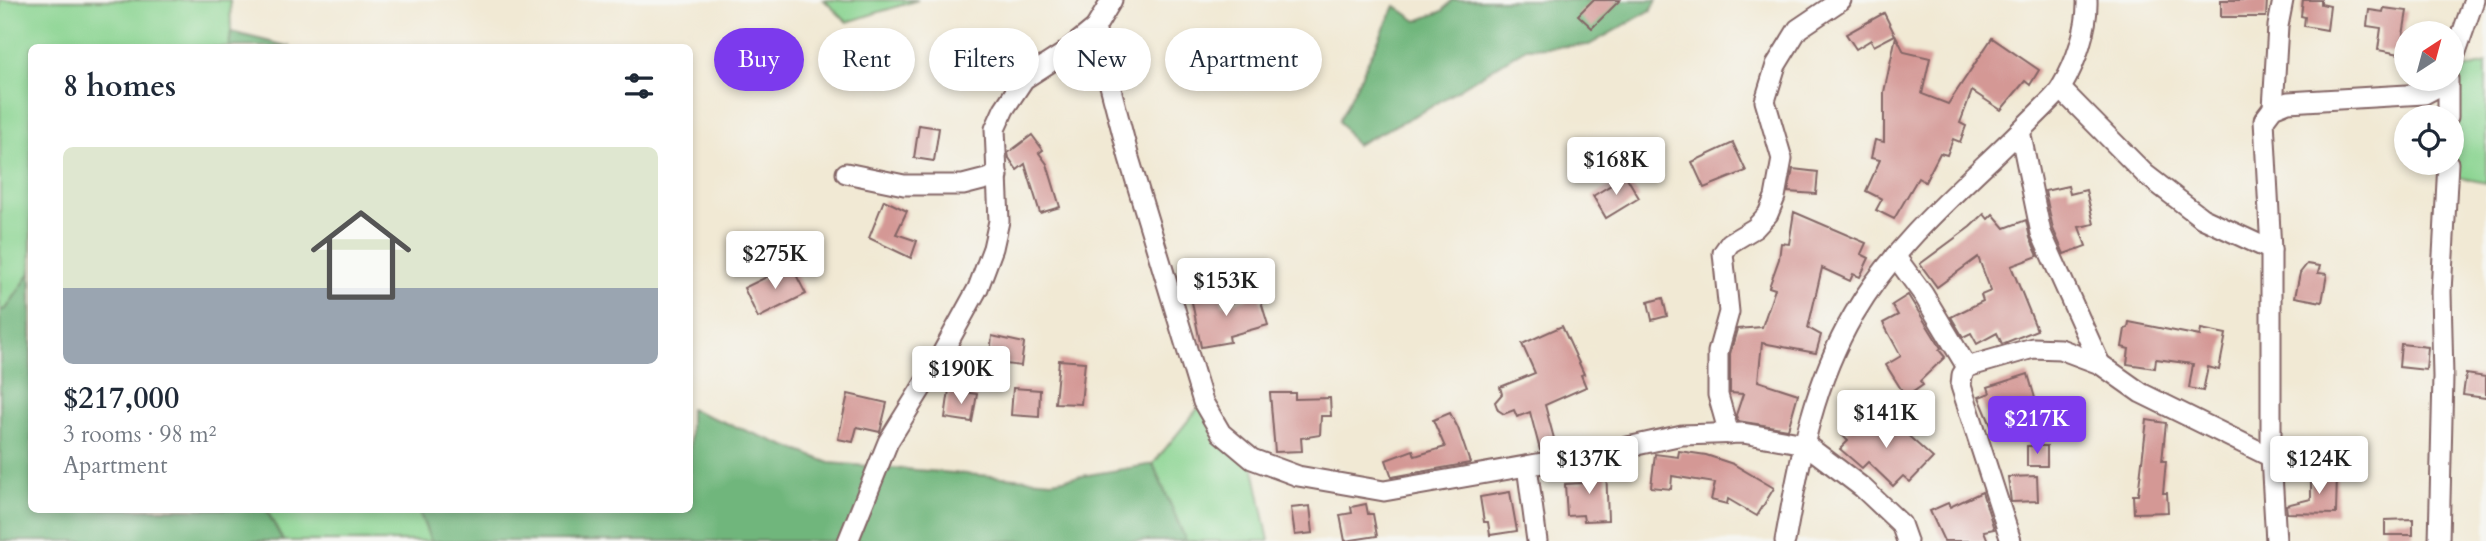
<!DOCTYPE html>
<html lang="en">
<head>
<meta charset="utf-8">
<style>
  body { margin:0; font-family:Cardo,serif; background:#f2f2f3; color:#1f2937; height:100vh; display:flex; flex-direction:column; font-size:26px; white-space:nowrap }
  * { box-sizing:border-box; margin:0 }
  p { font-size:23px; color:#747a83 }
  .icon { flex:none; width:38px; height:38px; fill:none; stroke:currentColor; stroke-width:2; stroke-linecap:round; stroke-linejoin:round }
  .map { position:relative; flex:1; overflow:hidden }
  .panel { position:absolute; left:28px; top:44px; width:665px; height:469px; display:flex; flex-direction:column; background:#fff; border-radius:10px; box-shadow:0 4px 10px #0003 }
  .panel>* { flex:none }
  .hud { position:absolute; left:714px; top:28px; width:665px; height:63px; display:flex; gap:14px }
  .needle { width:46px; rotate:36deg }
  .controls { position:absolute; left:2394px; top:21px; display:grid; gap:14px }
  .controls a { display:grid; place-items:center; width:70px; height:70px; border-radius:50%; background:#fff; box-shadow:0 4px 10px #0003; font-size:35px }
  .price { position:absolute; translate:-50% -60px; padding:0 16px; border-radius:7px; background:#fff; color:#222; font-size:23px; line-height:46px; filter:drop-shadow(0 2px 4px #0008) }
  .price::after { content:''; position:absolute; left:50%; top:42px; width:21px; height:16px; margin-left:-10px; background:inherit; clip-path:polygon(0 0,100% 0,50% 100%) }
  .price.active { background:#7c3aed; color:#fff }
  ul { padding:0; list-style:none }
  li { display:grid; align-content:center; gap:14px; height:371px; padding:0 35px }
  li span { display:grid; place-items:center; height:217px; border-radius:10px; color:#555 }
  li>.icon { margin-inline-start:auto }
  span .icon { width:126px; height:126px; fill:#fffc; stroke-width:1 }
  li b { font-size:30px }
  h2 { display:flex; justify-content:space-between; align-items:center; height:84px; padding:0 35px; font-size:30px }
  .tag { padding:0 24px; border-radius:32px; background:#fff; box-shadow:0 4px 10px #0003; font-size:24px; line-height:63px }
  .tag.active { background:#7c3aed; color:#fff }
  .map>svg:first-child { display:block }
</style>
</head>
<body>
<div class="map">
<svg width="2486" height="541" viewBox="0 0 2486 541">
  <rect width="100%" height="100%" fill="#f6f6f2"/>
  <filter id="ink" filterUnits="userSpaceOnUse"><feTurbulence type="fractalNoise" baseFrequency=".0143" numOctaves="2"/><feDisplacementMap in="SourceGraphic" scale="14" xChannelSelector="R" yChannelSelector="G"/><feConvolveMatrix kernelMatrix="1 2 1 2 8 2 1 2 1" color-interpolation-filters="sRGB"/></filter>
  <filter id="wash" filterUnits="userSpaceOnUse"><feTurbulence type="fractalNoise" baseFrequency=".00686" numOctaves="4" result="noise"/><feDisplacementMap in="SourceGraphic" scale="28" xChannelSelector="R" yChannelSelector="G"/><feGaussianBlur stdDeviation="1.57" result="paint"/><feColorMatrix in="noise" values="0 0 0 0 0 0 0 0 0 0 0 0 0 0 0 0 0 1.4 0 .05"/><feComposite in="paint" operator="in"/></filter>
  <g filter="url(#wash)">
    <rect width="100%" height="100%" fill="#f1e9d4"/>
    <g fill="#8ad491" stroke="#6a7a5e" stroke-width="2">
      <path d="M0,0H230L231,32L229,47H32L31,272L6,310H0Z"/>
      <path d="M824,0H918L847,22Z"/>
      <path d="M2486,63V183L2448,175L2452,163V72Z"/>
      <path d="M1203,402L1252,459L1269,541H1186L1153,464Z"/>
      <path d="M266,509H418L431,541H283Z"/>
    </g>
    <g fill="#6fb67b" stroke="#5c6a53" stroke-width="2">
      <path d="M1452,0H1657L1651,10L1589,45L1526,48L1426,110L1356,145L1339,121L1395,6L1417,21L1443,11Z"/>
      <path d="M231,32L291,47H229Z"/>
      <path d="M31,272L32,509H266L283,541H0V310L6,309Z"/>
      <path d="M690,409L830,463L1052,481L1153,464L1186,541H431L418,509H690Z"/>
    </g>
    <g id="blocks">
      <g fill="#d49895">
        <path d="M1593,0H1620L1592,28L1578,15Z"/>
        <path d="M2221,0H2267L2266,17H2221Z"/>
        <path d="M2303,0H2321V4L2330,6L2327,30L2304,26L2305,17L2301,16Z"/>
        <path d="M2384,8L2407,11L2400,54L2378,50L2381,28L2367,26L2369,10L2383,12Z"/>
        <path d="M1884,13L1895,35L1874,46L1871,40L1856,49L1846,34Z"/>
        <path d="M1896,36L1904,52L1930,58L1922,94L1948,104L1992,38L2039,70L2030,85L2025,81L2001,110L1972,91L1960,123L1966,126L1960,142L1953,139L1947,155L1940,153L1925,182L1918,178L1894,219L1876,210L1882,199L1866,191L1880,160L1871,158L1875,140L1884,142V92Z"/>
        <path d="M919,125L939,128L934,161L914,158Z"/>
        <path d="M1032,135L1043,150L1039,153L1047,164L1060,207L1040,213L1025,164L1017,170L1009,158L1008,153Z"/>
        <path d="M1733,143L1746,171L1704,188L1692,162Z"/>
        <path d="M1793,169L1818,172L1816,194L1788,192Z"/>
        <path d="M1626,176L1639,198L1606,218L1593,196Z"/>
        <path d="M2068,186L2070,194L2086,190L2094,224L2079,227L2086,246L2064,254L2053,229L2045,191Z"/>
        <path d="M884,200L907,211L896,234L917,241L911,258L869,238Z"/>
        <path d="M1794,212L1866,243L1861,254L1869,258L1860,277L1853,274L1850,281L1822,268L1808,328L1821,335L1816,353L1762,343L1758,381L1798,394L1788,429L1738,421L1736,415L1743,394L1730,393V354L1737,329L1762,327L1775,289L1769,287L1779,259L1781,243L1789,244Z"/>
        <path d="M1984,214L1988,219L1993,214L2005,228L2026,220L2030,238L2038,256L2011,266L2037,330L2002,344L1997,333L1977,344L1971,333L1963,337L1951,317L1983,301L1981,295L1991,291L1978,257L1937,287L1920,264L1970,227Z"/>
        <path d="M2307,264L2320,266L2318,273L2327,274L2322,302L2295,297L2300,273Z"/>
        <path d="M791,265L806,294L758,318L744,288Z"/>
        <path d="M1220,291L1223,305L1259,295L1268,325L1229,336L1230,342L1201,347L1191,297Z"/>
        <path d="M1908,295L1941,348L1939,350L1945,357L1920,381L1923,385L1906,397L1886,365L1901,356L1883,323L1898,315L1892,305Z"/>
        <path d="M1663,298L1667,316L1652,320L1648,302Z"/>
        <path d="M2129,322L2200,336L2201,329L2226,334L2219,370L2208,367L2203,391L2189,388L2193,364L2156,359L2155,368L2127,364L2129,349L2122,347L2125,329L2128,328Z"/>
        <path d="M1562,326L1584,374L1581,375L1586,387L1545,405L1556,446L1540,450L1530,412L1517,417L1514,410L1504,414L1498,410L1495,402L1502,394L1500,387L1535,373L1522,344Z"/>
        <path d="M992,336L1024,343L1021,366L989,362Z"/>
        <path d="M2401,344L2428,347L2426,370L2399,367Z"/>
        <path d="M1059,360L1085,362L1081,404L1055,403Z"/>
        <path d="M2028,374L2037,405L2020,410L2023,417L1992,428L1979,397L1990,393L1988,387Z"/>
        <path d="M2466,374L2486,377V398L2463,395Z"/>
        <path d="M1013,388L1040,390L1039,417L1011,415Z"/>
        <path d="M949,390L977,394L972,422L945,418Z"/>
        <path d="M1270,393H1295V399L1330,398L1331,416H1321L1320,435L1301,438L1302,451L1275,452Z"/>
        <path d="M848,394L887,403L880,432L857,427L853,442L838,439Z"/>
        <path d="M1882,412L1933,458L1910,482L1903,476L1893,486L1868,462L1862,468L1840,449L1848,441L1843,436L1855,425L1859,429L1862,424L1867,428Z"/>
        <path d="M1450,413L1458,428L1470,463L1392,477L1386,460L1413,450L1415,456L1445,447L1433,420Z"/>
        <path d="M2147,420L2166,423L2162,461H2166L2163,493H2167L2168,512L2134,513L2133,495H2138Z"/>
        <rect x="2027" y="446" width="20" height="20"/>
        <path d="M1679,451L1706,455L1733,464L1774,488L1757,516L1728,499L1727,504L1711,500L1715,483L1672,476L1671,489L1651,487L1655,454L1678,457Z"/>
        <path d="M1606,467L1608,520L1584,521L1583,515L1567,516L1565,484L1583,483L1582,468Z"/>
        <path d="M2311,472L2337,473L2336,514L2287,513L2286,505L2311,499Z"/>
        <path d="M2037,476L2038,501L2011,502L2008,477Z"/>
        <path d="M1510,492L1517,531L1490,535L1488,522H1484L1480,497Z"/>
        <path d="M1982,492L1994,529L1984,531L1988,541H1944L1930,511L1948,503L1950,507Z"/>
        <path d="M1366,504L1368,514H1373L1377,536L1345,541L1340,515L1352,513L1351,507Z"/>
        <path d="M1310,506L1313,533L1295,535L1291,508Z"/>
        <path d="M2413,519V535H2385V520Z"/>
      </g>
    </g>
  </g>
  <g filter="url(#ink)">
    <use href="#blocks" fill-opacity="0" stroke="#846666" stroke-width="2"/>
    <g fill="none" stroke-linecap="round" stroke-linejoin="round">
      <g stroke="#846666" stroke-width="23">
        <g id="minor">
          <path d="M1095,28L1129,158L1203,402L1221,433L1252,459L1298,476L1384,491L1605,452L1682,435L1743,433L1805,444L1863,488L1901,524L1907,541"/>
          <path d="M2452,63L2474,0"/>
          <path d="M2061,89L2145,174L2202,218L2271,250"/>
          <path d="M2273,108L2278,26L2283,0"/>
          <path d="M2448,117V79"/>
          <path d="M2020,131L2041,233L2100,364"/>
          <path d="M846,173L904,185H963L998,176"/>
          <path d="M1895,256L1923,294L1967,367L2033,348L2060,349L2100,364L2141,393L2271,457"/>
          <path d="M1967,367L1962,375L1961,386L2011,541"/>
          <path d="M1729,434L1718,395V352L1729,312L1723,253L1730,243L1755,228L1768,214L1775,197L1782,159L1765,101L1776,65L1798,29L1841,0"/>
          <path d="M1527,466L1537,541"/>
          <path d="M848,541L888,442L934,368L978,288L993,248L999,221L995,129L1004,109L1024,79L1063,54L1095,28L1112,0"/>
          <path d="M1785,541C1800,459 1812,386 1854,314C1889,254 1942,205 1992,158C2010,141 2027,124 2045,106C2051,100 2058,94 2062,86C2076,63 2088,27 2087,0"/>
          <path d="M2276,541L2271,457V250L2264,120L2273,108L2288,102L2424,94L2439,86L2444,79"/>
          <path d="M2439,541L2443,377L2441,292L2448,163"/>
        </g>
      </g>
      <use href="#minor" stroke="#fff" stroke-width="19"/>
    </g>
  </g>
</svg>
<div class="controls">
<a><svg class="needle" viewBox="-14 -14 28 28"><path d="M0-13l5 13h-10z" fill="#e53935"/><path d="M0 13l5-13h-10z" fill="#747a83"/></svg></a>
<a><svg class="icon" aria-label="locate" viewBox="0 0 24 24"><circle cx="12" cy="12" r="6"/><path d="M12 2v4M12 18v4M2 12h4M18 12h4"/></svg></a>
</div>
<b class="price" style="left:1616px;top:197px">$168K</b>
<b class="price" style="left:775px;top:291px">$275K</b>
<b class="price" style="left:1226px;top:318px">$153K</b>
<b class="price" style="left:961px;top:406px">$190K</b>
<b class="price" style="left:1886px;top:450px">$141K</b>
<b class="price active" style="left:2037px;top:456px">$217K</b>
<b class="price" style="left:1589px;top:496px">$137K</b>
<b class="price" style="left:2319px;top:496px">$124K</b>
<div class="hud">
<a class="tag active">Buy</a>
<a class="tag">Rent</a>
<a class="tag">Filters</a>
<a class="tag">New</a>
<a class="tag">Apartment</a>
</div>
<section class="panel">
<h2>8 homes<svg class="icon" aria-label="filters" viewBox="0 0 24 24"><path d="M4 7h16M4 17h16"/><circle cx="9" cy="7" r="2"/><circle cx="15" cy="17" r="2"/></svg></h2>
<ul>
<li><span style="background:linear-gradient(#dfe7d0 65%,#9aa5b1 0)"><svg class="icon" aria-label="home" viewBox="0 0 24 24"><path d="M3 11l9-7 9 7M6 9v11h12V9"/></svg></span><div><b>$217,000</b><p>3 rooms · 98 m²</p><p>Apartment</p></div></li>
</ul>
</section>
</div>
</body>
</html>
